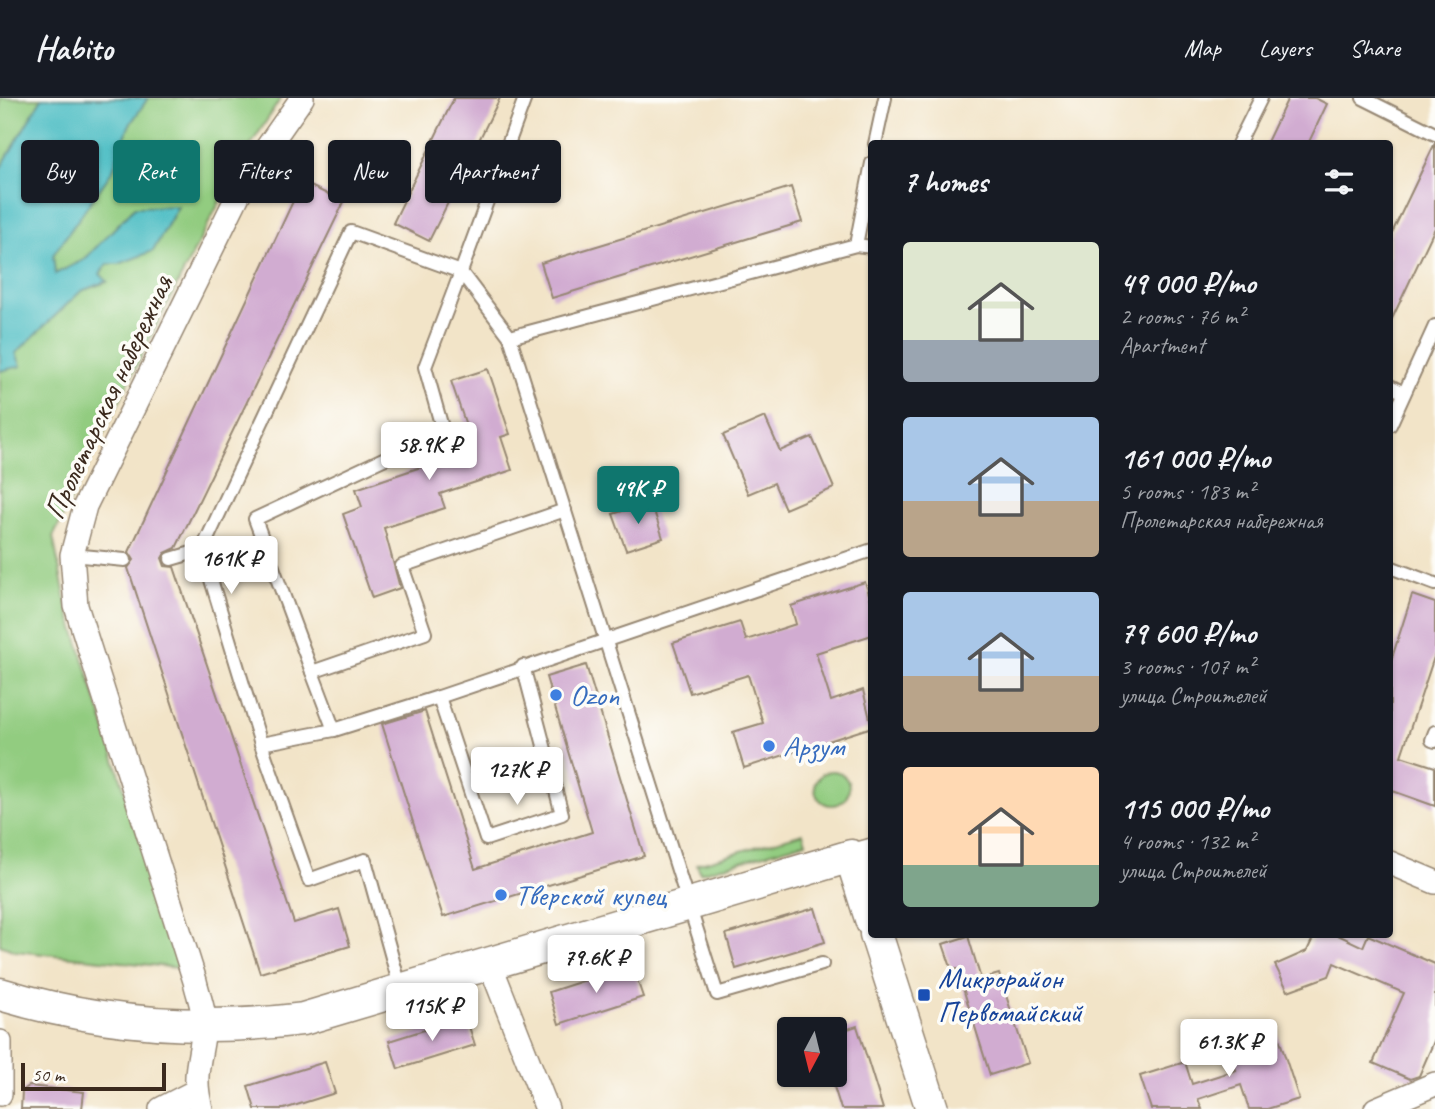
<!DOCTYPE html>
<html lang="en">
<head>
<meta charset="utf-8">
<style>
  body { margin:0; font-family:Caveat,sans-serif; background:#242831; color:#f1f3f6; height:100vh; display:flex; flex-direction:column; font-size:26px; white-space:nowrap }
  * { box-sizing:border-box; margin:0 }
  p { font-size:23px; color:#9ea1a6 }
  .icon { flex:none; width:38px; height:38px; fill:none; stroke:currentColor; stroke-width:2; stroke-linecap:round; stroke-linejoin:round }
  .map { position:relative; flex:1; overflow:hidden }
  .details { position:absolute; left:868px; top:42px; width:525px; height:798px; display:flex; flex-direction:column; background:#171b24; border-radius:7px; box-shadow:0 2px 5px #0004 }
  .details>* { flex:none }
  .banner { position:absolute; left:21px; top:42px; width:665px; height:63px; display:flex; gap:14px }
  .needle { width:46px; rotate:187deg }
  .tools { position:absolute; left:777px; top:919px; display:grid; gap:14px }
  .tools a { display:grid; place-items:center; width:70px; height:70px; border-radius:7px; background:#171b24; box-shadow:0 2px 5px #0004; font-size:35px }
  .scale { position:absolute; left:21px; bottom:18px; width:145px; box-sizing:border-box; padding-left:7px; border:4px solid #3b2a1e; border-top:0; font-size:19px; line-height:24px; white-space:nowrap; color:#3b2a1e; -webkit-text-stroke:5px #fdfcf7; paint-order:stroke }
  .price { position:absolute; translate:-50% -60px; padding:0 16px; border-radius:7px; background:#fff; color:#222; font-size:23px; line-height:46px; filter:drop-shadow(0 2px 4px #0008) }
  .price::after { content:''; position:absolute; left:50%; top:42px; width:21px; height:16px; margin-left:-10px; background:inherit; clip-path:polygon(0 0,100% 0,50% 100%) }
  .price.on { background:#0f766e; color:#fff }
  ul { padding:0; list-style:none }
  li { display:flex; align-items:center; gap:21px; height:175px; padding:0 35px }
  li span { display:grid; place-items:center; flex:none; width:196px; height:140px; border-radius:7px; color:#555 }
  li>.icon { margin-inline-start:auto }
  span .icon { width:84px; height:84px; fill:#fffc; stroke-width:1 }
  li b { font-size:30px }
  h2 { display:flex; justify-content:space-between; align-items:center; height:84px; padding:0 35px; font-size:30px }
  .chip { padding:0 24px; border-radius:7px; background:#171b24; box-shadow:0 2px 5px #0004; font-size:24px; line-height:63px }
  .chip.on { background:#0f766e; color:#fff }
  header { display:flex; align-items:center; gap:42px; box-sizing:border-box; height:98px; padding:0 35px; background:#171b24; border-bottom:2px solid #363941 }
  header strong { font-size:33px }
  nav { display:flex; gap:38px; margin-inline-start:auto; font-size:24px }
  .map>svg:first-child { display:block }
</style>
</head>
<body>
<header>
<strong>Habito</strong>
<nav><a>Map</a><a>Layers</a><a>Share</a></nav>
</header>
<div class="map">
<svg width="1435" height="1011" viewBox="0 0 1435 1011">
  <rect width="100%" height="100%" fill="#fdfcf7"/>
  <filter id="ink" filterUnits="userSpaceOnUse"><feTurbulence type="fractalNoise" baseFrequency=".0143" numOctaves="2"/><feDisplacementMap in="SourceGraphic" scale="14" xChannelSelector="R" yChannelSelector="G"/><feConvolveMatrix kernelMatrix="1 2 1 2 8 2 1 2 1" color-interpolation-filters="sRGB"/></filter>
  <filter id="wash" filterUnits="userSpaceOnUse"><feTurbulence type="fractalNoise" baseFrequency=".00686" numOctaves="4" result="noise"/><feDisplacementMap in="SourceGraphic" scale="28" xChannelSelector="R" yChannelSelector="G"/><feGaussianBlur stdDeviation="1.57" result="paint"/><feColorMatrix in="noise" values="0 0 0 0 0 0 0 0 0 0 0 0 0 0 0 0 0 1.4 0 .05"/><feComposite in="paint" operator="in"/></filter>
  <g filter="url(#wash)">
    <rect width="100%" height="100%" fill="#f2e4c8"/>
    <g fill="#92cc80" stroke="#667b4f" stroke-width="2">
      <path d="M0,0H42L0,71Z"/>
      <path d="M148,0H281L240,64L159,222L53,439L67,508L180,870L15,853L0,847V273L20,268L16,255L81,193L107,184L100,176L107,166H119L153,153L178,109H135L84,162L55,176L53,157L113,72L129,28Z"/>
      <circle cx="832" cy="690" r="17"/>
      <path d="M803,735L806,744L700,775L697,766Z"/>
    </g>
    <path fill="#52c0c6" stroke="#467572" stroke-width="2" d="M42,0H148L129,28L113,72L53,157L55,176L84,162L135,109L178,108L153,153L119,166H107L100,176L107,183L81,193L16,255L21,268L0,273V71Z"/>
    <g id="blocks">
      <g fill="#d1acd1">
        <path d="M454,0H500L429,143L393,125Z"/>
        <path d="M1288,0H1315L1327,6L1308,46H1266Z"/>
        <path d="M1435,45V130L1390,225V139Z"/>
        <path d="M302,84L344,104L176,450L165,455L162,460L165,468L174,469L294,825L339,811L350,848L260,875L128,470L134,462L129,454Z"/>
        <path d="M791,89L802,124L552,200L541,165Z"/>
        <path d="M488,271L510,336L501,339L512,372L440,396L445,410L384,430L400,490L372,500L343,416L362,409L356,391L474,351L451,283Z"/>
        <path d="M765,319L780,353L812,339L834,390L785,411L774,385L748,396L723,337Z"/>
        <path d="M651,404L663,440L626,452L613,416Z"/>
        <path d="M865,484L872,505V537L816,555L831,603L863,592L872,629L744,670L733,634L763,625L748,577L690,595L673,545L740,524L746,542L796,526L791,508Z"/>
        <path d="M1412,497L1435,505V556L1401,658L1435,669V708L1390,692V566Z"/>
        <path d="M586,567L644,758L443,819L382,626L425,613L475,771L592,734L546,579Z"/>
        <path d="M815,810L825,844L736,871L726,836Z"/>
        <path d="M1315,836H1336L1363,849L1368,837L1435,866V941L1419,978L1410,981L1373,965L1404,895L1334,865L1329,878L1288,893L1275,867L1307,853Z"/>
        <path d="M968,838L981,881L999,876L1028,965L990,977L957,871L952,872L943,846Z"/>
        <path d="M632,867L643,899L559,926L549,894Z"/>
        <path d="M466,919L475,947L398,971L389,943Z"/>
        <path d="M857,928L883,1011H841L830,976H835V935Z"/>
        <path d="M1277,934L1299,1001L1267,1011H1249L1241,987L1198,1001L1202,1011H1151L1140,978L1185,964L1192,986L1236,972L1228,949Z"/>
        <path d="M325,964L335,995L284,1011H255L248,988Z"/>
        <path d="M29,988L84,994L82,1011H21L22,993Z"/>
      </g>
    </g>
  </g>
  <g filter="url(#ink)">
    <use href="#blocks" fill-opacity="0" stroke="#968773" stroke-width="2"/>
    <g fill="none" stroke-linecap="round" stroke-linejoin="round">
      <g stroke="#968773" stroke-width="16">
        <g id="service">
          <path d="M525,0L461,174L510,239L717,896L822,866"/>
          <path d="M1363,0L1435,36"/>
          <path d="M875,46L885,0"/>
          <path d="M1238,46L1261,0"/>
          <path d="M872,65L856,147L872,149"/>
          <path d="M510,239L856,147"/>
          <path d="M1390,288L1404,295"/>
          <path d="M1390,327L1435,228"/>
          <path d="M72,457L125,462"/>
          <path d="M171,461L202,452"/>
          <path d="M1390,469L1435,486"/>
          <path d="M312,574L255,421L443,333L425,269L461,174L351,134L202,452L261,646L309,782L365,762L401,892"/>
          <path d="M439,599L486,741L562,716L523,568"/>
          <path d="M334,632L312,574L425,535L402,468L565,412"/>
          <path d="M1435,634L1432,642L1435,643"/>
          <path d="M261,646L334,632L439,599L872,452"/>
        </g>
      </g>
      <g stroke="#968773" stroke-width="26">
        <g id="minor">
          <path d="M851,758L872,752"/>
          <path d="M1390,765L1435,784"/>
          <path d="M490,866L547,1011"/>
          <path d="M0,944V996"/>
          <path d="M161,1011L196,993"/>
          <path d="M201,1011C192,976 200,964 204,931C206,916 198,897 195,883L76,508L72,457L85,408L248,77L302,0"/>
          <path d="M1376,1011L1435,986"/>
        </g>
      </g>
      <g stroke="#968773" stroke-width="35">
        <g id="secondary">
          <path d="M876,836L932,1011"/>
          <path d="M0,896C99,926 200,934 303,921L851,758L872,824"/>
        </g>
      </g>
      <use href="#service" stroke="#fff" stroke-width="12"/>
      <use href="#minor" stroke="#fff" stroke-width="23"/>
      <use href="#secondary" stroke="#fff" stroke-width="32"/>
    </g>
  </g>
  <g fill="#3f7fe0" stroke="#fdfcf7" stroke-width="2.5">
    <circle cx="556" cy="597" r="7"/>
    <circle cx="769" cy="648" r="7"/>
    <circle cx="501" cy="797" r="7"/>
  </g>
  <rect fill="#1a4fb4" stroke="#fdfcf7" stroke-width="2.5" x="917" y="890" width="14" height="14" rx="3.5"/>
  <g text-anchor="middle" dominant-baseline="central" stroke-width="7" stroke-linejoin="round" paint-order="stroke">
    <g font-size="30" fill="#3b2a1e" stroke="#fdfcf7">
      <text transform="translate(108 299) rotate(-65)">Пролетарская набережная</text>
    </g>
    <g font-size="30" fill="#366cbe" stroke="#fdfcf7" text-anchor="start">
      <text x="570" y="597">Ozon</text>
      <text x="783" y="648">Арзум</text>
      <text x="515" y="797">Тверской купец</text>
    </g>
    <g font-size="30" fill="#164399" stroke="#fdfcf7" text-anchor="start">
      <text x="938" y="880">Микрорайон<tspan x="938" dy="34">Первомайский</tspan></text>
    </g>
  </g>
</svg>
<div class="tools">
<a><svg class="needle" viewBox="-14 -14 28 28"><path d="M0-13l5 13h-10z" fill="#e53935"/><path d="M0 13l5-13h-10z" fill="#9ea1a6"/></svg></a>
</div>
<div class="scale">50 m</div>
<b class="price" style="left:429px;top:384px">58.9K ₽</b>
<b class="price on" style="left:638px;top:428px">49K ₽</b>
<b class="price" style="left:231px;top:498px">161K ₽</b>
<b class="price" style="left:517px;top:709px">127K ₽</b>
<b class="price" style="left:596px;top:897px">79.6K ₽</b>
<b class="price" style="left:432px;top:945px">115K ₽</b>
<b class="price" style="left:1229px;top:981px">61.3K ₽</b>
<div class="banner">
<a class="chip">Buy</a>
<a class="chip on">Rent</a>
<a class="chip">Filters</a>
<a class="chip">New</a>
<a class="chip">Apartment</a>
</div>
<section class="details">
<h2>7 homes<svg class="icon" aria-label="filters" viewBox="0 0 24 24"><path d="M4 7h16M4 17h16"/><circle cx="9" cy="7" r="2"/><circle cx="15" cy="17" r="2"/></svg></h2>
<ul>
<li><span style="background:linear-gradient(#dfe7d0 70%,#9aa5b1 0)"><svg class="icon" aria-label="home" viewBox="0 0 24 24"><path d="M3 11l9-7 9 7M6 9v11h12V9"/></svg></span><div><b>49 000 ₽/mo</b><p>2 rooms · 76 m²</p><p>Apartment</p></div></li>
<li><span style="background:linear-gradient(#a9c7e8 60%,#b9a48a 0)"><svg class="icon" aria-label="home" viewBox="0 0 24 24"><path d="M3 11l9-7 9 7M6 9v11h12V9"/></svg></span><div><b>161 000 ₽/mo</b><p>5 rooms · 183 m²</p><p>Пролетарская набережная</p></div></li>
<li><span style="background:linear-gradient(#a9c7e8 60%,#b9a48a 0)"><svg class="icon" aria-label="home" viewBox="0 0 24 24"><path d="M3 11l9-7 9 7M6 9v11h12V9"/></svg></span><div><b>79 600 ₽/mo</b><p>3 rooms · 107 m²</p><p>улица Строителей</p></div></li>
<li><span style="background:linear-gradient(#ffd9b3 70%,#7fa58c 0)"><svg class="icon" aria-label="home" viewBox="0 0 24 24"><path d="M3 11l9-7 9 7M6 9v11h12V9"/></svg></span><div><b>115 000 ₽/mo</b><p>4 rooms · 132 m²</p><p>улица Строителей</p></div></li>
</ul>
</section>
</div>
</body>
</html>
